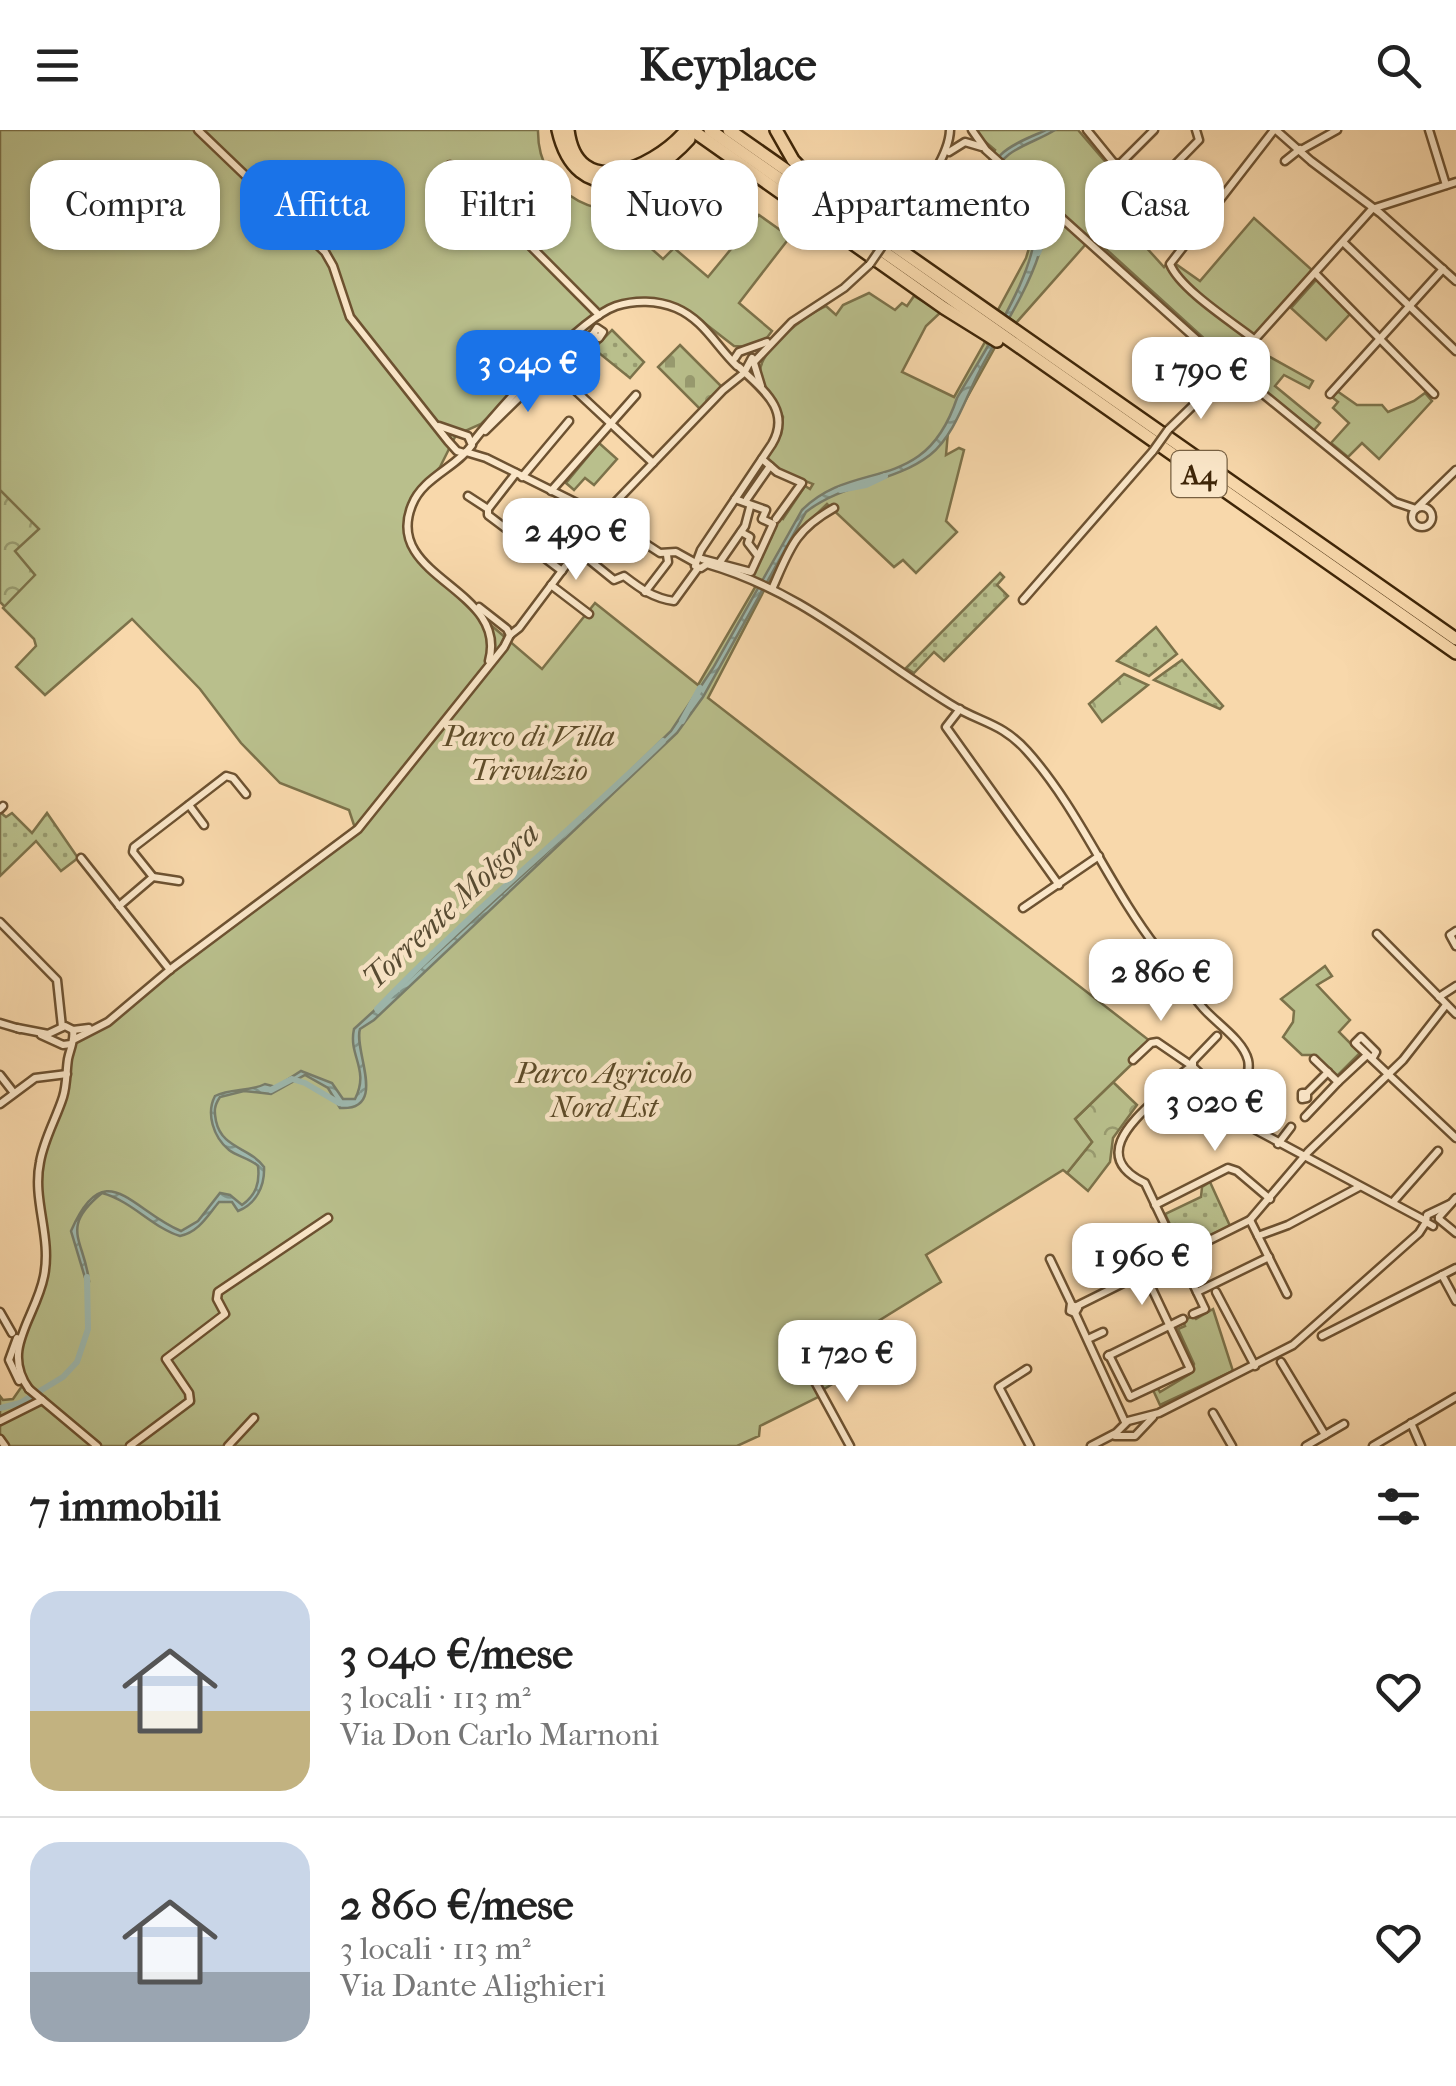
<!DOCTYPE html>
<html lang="it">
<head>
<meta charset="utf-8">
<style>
  body { margin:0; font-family:"IM FELL French Canon",serif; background:#f2f2f2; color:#222; height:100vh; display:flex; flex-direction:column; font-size:38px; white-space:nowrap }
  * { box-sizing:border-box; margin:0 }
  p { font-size:32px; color:#767676 }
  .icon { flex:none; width:55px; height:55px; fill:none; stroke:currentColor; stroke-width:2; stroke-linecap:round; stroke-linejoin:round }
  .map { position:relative; height:1316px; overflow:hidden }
  .sheet { display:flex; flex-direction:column; background:#fff; flex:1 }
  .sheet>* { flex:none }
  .banner { position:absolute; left:30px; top:30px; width:1398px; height:90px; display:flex; gap:20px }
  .price { position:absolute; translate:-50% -85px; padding:0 22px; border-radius:20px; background:#fff; color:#222; font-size:32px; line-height:65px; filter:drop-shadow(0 2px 5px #0008) }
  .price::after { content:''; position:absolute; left:50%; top:60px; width:30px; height:22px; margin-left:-15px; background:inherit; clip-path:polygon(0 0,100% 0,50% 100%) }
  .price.selected { background:#1a73e8; color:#fff }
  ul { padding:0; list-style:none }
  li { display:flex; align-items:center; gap:30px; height:250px; padding:0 30px }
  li+li { border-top:2px solid #e0e0e0 }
  li span { display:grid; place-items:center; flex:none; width:280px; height:200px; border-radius:30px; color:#555 }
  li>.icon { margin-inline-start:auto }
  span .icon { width:120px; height:120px; fill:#fffc; stroke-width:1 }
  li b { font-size:42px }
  h2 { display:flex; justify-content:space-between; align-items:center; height:120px; padding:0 30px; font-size:42px }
  .tag { padding:0 35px; border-radius:30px; background:#fff; box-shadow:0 2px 8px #0004; font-size:35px; line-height:90px }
  .tag.selected { background:#1a73e8; color:#fff }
  header { display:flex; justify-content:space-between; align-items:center; height:130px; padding:0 30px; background:#fff; font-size:45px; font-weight:800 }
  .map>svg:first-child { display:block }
</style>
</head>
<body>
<header><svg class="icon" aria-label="menu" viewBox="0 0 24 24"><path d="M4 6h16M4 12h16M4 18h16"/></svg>Keyplace<svg class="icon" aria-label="search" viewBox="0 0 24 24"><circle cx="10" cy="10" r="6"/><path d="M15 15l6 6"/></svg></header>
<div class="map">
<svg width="1456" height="1316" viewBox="0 0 1456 1316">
  <defs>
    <pattern id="grass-dots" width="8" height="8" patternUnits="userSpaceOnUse" patternTransform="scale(2.5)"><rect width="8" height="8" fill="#b9bf8c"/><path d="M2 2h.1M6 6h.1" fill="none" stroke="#989b70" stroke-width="1.8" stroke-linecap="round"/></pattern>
    <pattern id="forest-crowns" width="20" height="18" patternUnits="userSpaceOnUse" patternTransform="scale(2.5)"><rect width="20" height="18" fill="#b9bf8c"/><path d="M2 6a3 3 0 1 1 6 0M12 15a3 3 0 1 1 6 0" fill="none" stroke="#989b70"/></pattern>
    <pattern id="cemetery-stones" width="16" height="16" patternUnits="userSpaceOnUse" patternTransform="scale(2.5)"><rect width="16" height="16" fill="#b9bf8c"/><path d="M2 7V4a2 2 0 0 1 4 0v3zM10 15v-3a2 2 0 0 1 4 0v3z" fill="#989b70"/></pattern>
    <pattern id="water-waves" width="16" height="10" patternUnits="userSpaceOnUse" patternTransform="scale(2.5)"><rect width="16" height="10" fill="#9eb9af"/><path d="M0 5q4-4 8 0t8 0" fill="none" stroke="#82968c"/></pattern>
  </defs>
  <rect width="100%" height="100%" fill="#f8d8ab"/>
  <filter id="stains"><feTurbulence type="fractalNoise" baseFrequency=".002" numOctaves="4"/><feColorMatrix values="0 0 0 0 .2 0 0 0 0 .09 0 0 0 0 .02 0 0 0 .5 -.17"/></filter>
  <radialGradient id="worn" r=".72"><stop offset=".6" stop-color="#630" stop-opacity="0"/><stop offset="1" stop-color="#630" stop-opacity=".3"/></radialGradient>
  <g fill="url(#grass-dots)" stroke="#7c724a" stroke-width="2.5">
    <path d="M612,200L644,232L630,248L594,219Z"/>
    <path d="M1000,443L1004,447L997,455L1008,466L944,531L934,522L914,543L906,538Z"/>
    <path d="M1156,497L1177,524L1149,546L1117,531Z"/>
    <path d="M1182,530L1223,576L1220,579L1154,550Z"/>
    <path d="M0,682L6,687L12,683L32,703L47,683L78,728L61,741L36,711L0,746Z"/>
    <path d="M1210,1052L1230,1096L1182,1119L1165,1084L1201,1067L1202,1057Z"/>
  </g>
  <g fill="url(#forest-crowns)" stroke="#7c724a" stroke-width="2.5">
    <path d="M0,350L69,422L8,480L0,472Z"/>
    <path d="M1124,544L1148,555L1102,592L1089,574Z"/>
    <path d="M1113,952L1137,975L1113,1008L1110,1032L1088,1061L1067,1043L1092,1012L1075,989Z"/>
  </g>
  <path fill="url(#cemetery-stones)" stroke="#7c724a" stroke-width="2.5" d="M680,215L722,257L700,279L658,237Z"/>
  <g fill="#b9bf8c" stroke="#7c724a" stroke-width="2.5">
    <path d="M0,0H538C537,66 606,101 661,66L665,70L636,105L663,129L674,118L708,147L759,85L790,107L739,173L772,201L763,213L750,217L734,216L694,185L636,170L594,184L481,294L456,305L440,337L411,368L406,401L414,425L421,435L542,539L595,473L698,555L757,454L749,449L767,407L771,408L780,387L783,389L805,356L810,359L813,354L776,339L765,329L781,304L783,287C777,273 762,261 760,246C756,222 805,185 826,176L836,185L843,175L869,163L895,180L902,173L907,176L914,166L941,182L926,196L902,242L954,267L985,212L994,219L948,302L946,325L959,318L964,320L946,391L957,402L916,443L903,430L894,437L827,374L797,403L783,424L708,568L1150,911L1131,930L1133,933L1075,989L1092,1012L1067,1043L1063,1040L926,1125L941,1152L872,1195L886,1221L821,1261L822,1265L760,1296L759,1306L737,1316H0V1266L3,1270L13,1269L22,1256L28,1261L17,1227L42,1164L48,1133L39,1055L42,1028L69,952L72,916L357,704L349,680L280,653L241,613L200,559L132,489L45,565L16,537L36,516L34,509L3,478L35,445L15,421L39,399L0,360Z"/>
    <path d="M977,0H1078L1109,36L1141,48L1135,55L1141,65L1136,77L1122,91L1164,137L1170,130L1200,151L1254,88L1312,140L1248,214L1237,223H1220L1095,109L1086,114L1016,193L998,180L1026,128L1032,108C1012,80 970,56 995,20L982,9Z"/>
    <path d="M1317,149L1350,184L1326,210L1291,178Z"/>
    <path d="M1252,217L1313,251L1309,258L1284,245L1275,256L1320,293L1314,300L1249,249L1245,226Z"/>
    <path d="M1337,261L1357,275H1382L1388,282L1414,271L1425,263L1432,271L1379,329L1362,313L1348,327L1331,313L1349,293L1333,278L1338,272L1332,267Z"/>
    <path d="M599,313L617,329L594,355L585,348L574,360L566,353Z"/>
    <path d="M1325,836L1332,846L1317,855L1350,890L1339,902L1360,923L1336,947L1316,925H1302L1283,907L1293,892L1294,881L1281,869Z"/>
    <path d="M1213,1179L1233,1241L1160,1275L1153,1260L1157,1257L1160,1262L1190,1244L1194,1234L1178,1199L1185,1196L1183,1191L1193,1186L1196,1189Z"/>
  </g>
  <path fill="url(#water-waves)" stroke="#787e6c" stroke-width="2.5" d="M1046,0H1055C1033,14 1000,19 994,47C1008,67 1035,66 1041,94C1043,103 1042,115 1039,124C1026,164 1000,202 980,240C966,266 955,305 930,325C894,353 842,353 806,382L703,567L677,603L374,890L360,899C353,920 389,981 340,978L328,958L305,945L271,964L244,961L220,967C214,976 214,981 216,991C222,1019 250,1017 264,1037C265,1056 256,1074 238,1081L232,1072H219C208,1085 199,1102 180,1106C153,1098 132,1071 102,1063C59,1098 84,1109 89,1151H86L71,1101C105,1023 131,1080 181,1101L198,1091L220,1063L230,1065L242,1075C256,1065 260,1053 258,1036C250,1028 238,1027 229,1020C213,1007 206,983 215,966C231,958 249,962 265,954L276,957L301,941L332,953L343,969H355C370,939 348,926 354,899L542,727L671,601L713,538L802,380C855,327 924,367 957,268C979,229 1056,117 1030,77C1023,66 1007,65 996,60C979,24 1020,12 1046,0Z"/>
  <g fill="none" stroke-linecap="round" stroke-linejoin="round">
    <g stroke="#9eb9af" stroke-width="6">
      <path d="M1031,75C1042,88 1046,107 1038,123"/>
      <path d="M840,360L866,355L885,346"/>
      <path d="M682,591L700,558"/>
      <path d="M377,879C468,784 570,702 663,611"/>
      <path d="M271,960L292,949L305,953L339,973"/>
      <path d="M0,1278L20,1273L63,1247L77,1232L88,1199L87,1147"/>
    </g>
    <g stroke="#6d5231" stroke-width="11">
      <g id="minor">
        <path d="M198,0L325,122L333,136L350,187L448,311L457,321L464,323"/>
        <path d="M972,0L986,20L1214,225L1221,235"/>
        <path d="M1087,0L1113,32L1158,52L1198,96"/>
        <path d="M1276,0L1311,31L1380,83L1456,151"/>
        <path d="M1429,0L1446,55"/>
        <path d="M1301,20L1337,0"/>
        <path d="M949,22L965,12L982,17"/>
        <path d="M1285,31L1300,19"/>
        <path d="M450,35L599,185"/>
        <path d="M1119,35L1154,0"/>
        <path d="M1158,52L1199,10L1196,0"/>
        <path d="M892,102C910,75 949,32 950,0"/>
        <path d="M1343,112L1456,221"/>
        <path d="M1315,143L1434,264"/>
        <path d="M597,198L603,202L599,208L593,204Z"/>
        <path d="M1255,210C1232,192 1180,159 1170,134L1274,0"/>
        <path d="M1248,217L1243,226L1241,245L1233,250L1225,247L1221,240L1223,232L1248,217L1372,79L1456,52"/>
        <path d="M735,228L739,222L767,212"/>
        <path d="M753,230L761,256"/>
        <path d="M753,233L792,192L844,158L870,134"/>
        <path d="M739,237C762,259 792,280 772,314L701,420L695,436L701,438L707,434C804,462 867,523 950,574C980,593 1001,592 1027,621C1079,679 1109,756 1157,818C1172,838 1187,859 1203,878C1216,893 1243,910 1248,930C1252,947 1237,962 1241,981"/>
        <path d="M1243,242L1252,255L1395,372L1416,379"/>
        <path d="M530,257H535L574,215L593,204"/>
        <path d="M576,261L653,333"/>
        <path d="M1330,264L1443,139"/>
        <path d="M439,296L468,306L472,315C456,338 423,347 412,375C382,448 509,458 489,531"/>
        <path d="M1168,300L1209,260L1227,249"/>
        <path d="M485,301L530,257L528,254"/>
        <path d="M472,313C498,280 579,189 616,176C635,170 657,170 676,178C704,190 716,216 737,236"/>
        <path d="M466,322L486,328L603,386L660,423L676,422L694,432"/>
        <path d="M762,329L777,342L802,353L776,389"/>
        <path d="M516,343L488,379V385L562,441"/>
        <path d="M522,347L569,291"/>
        <path d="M551,361L636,265"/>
        <path d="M468,366L488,379"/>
        <path d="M747,369L770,336"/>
        <circle cx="1422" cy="387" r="10"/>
        <path d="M1418,377L1456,340"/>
        <path d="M741,402L750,407L748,413L758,426"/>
        <path d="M577,420L614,450L624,446C641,459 653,468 674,471L698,438"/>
        <path d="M702,429L751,442L773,394L762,389L766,380L735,369"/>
        <path d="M720,432L745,396L750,377"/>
        <path d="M551,455L589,484"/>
        <path d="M773,457C790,418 795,400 834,378"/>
        <path d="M645,462L668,432L667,425"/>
        <path d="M1023,470L1153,321"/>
        <path d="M479,477L507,499L510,505"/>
        <path d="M510,505L519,498L606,382L723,260L744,243L752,228"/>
        <path d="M960,579L946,597L1059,755"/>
        <path d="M189,675L204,695"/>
        <path d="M0,679L3,676"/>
        <path d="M81,728L170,840"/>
        <path d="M153,747L133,722L134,717L226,646L233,648L246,664"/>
        <path d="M119,776L153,747L179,751"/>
        <path d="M1023,778L1099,726"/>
        <path d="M0,792L57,850L62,897"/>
        <path d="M1456,801L1450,805L1456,816"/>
        <path d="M1377,804L1456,884"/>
        <path d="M1439,867L1456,856"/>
        <path d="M0,893L20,899"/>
        <path d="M17,898L48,904L65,896L73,900L89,898"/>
        <path d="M41,905L63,915L71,914"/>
        <path d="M1217,906L1193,931V937L1239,979L1256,1000L1426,1091"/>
        <path d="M75,909L108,892L172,838L358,699L504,517L510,505"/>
        <path d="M1314,929L1338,952L1367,925"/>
        <path d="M1372,929L1376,922L1361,907L1355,913L1456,1008"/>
        <path d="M1133,930L1151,913L1157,912L1192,936C1179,944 1168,957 1157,968C1129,994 1093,1028 1145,1053L1205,1179L1193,1184"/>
        <path d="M0,945L14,963"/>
        <path d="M1307,963H1302V969L1307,968V963L1328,942"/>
        <path d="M0,974L35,948L67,944"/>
        <path d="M1305,987L1338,952"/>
        <path d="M1278,1014L1291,997"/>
        <path d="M1393,1072L1438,1021"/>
        <path d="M1155,1075L1228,1038L1237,1041L1270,1069"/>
        <path d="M1439,1087L1456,1068"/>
        <path d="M1439,1089L1456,1103"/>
        <path d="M1250,1090L1287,1164"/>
        <path d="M1433,1096L1426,1092L1427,1085L1450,1074"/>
        <path d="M1258,1106L1288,1095L1359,1057"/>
        <path d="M1050,1129L1071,1173L1070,1181L1075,1183L1078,1178L1072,1175"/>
        <path d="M1442,1145L1456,1171"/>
        <path d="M1197,1162L1269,1127"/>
        <path d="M1216,1162L1255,1236"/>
        <path d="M1077,1176L1250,1090L1308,1022L1403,930L1446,875"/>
        <path d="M0,1182L12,1203"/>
        <path d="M1075,1183L1125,1292"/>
        <path d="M1322,1206L1456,1138"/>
        <path d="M17,1208L9,1230L19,1251"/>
        <path d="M1088,1209L1103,1202"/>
        <path d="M1109,1225L1130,1267L1190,1239L1145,1144"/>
        <path d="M1108,1226L1183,1189"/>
        <path d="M1281,1232L1325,1305"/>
        <path d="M1027,1239L999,1257L1030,1316"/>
        <path d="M813,1248L850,1316"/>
        <path d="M29,1259C0,1219 36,1188 44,1146C52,1107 32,1070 40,1032C44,1009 56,989 63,967C67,954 66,942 68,929C70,919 75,910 73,900"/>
        <path d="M29,1259L97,1316"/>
        <path d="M1213,1283L1232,1316"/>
        <path d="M0,1291L42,1270"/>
        <path d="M1411,1293L1421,1316"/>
        <path d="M1115,1306H1135L1153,1287"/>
        <path d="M0,1309L5,1316"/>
        <path d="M130,1316L190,1271L189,1263L166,1229L225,1184L217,1169L218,1162L328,1088"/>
        <path d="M228,1316L254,1288"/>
        <path d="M1091,1316L1116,1303L1128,1291L1159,1283L1293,1215L1419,1103L1426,1092"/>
        <path d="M1306,1316L1344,1294"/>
        <path d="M1373,1316L1456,1267"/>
      </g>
    </g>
    <g stroke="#3f2608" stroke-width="16">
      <g id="highway">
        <path d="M558,0C576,80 649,54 689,9"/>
        <path d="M568,0C577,72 652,38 683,4"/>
        <path d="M692,0L944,178L997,211"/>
        <path d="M710,0L1456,523"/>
        <path d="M729,0L1456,509"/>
        <path d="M776,0L793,30L814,52"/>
      </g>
    </g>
    <use href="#minor" stroke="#fae6c8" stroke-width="6"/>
    <use href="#highway" stroke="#f8d8ab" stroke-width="11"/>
    <g stroke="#6d5231" stroke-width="11" stroke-linecap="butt">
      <g id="minor-bridge">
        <path d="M870,134L892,102"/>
        <path d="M1153,321L1168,300"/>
      </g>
    </g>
    <use href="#minor-bridge" stroke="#fae6c8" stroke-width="6"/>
  </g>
  <g text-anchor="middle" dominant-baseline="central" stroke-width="9" stroke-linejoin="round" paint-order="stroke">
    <rect fill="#fae6c8" stroke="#776042" stroke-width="2.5" x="1171.5" y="321" width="55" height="46" rx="8"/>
    <g font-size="28" font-weight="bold" fill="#3f2608">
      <text x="1199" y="344">A4</text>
    </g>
    <g font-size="30" font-style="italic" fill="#5e4c29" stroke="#fae6c8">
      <text x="529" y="606">Parco di Villa<tspan x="529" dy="34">Trivulzio</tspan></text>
      <text x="604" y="943">Parco Agricolo<tspan x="604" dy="34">Nord Est</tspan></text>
    </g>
    <g font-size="32" font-style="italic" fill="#574b32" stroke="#fae6c8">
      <text transform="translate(451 776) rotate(-43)">Torrente Molgora</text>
    </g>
  </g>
  <rect width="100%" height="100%" filter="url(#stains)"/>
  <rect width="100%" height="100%" fill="url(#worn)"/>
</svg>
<b class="price selected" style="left:528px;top:285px">3 040 €</b>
<b class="price" style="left:1201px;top:292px">1 790 €</b>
<b class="price" style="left:576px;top:453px">2 490 €</b>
<b class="price" style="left:1161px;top:894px">2 860 €</b>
<b class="price" style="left:1215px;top:1024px">3 020 €</b>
<b class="price" style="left:1142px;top:1178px">1 960 €</b>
<b class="price" style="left:847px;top:1275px">1 720 €</b>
<div class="banner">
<a class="tag">Compra</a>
<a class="tag selected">Affitta</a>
<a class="tag">Filtri</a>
<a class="tag">Nuovo</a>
<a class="tag">Appartamento</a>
<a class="tag">Casa</a>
</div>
</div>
<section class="sheet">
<h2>7 immobili<svg class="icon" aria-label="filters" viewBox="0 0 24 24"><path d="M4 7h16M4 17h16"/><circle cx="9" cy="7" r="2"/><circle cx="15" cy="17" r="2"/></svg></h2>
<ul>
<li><span style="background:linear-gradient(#c9d6e8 60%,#c2b280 0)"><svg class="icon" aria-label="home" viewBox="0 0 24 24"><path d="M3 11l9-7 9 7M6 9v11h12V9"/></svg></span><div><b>3 040 €/mese</b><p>3 locali · 113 m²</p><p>Via Don Carlo Marnoni</p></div><svg class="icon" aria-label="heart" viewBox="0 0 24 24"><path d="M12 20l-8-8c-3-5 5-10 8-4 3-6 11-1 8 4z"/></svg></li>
<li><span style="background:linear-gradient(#c9d6e8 65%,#9aa5b1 0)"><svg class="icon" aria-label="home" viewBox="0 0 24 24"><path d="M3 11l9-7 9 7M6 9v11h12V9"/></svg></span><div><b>2 860 €/mese</b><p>3 locali · 113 m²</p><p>Via Dante Alighieri</p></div><svg class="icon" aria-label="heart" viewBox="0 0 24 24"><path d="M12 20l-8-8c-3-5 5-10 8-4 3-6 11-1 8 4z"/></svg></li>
</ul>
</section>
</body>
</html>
